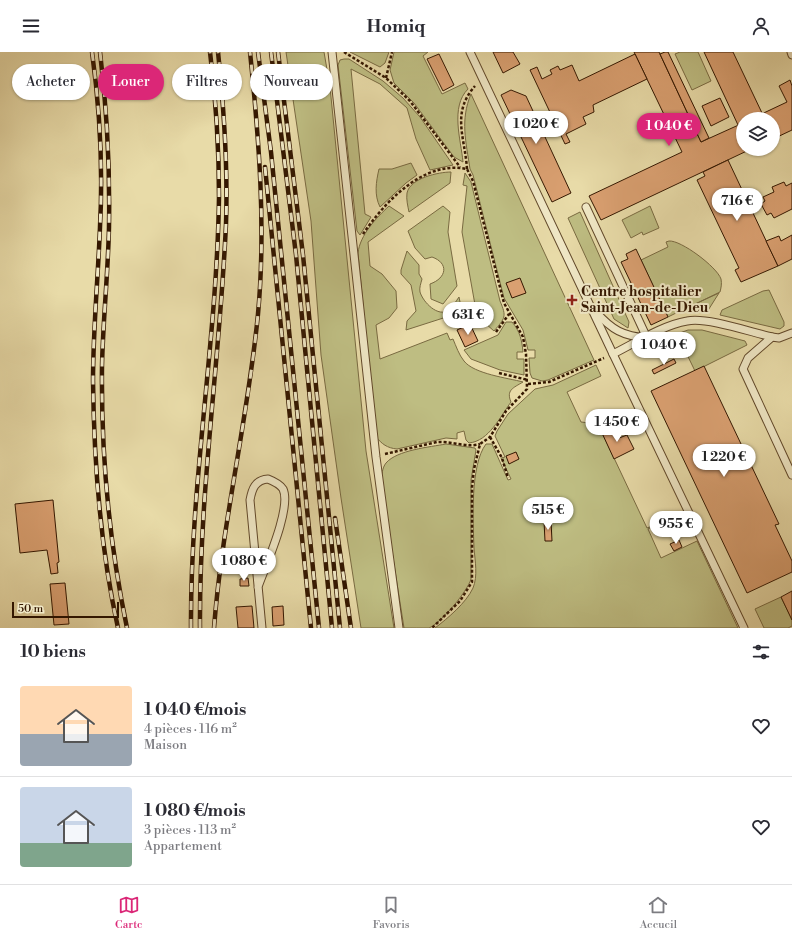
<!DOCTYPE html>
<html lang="fr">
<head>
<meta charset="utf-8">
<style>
  body { margin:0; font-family:"Libre Bodoni",serif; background:#f2f2f3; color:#2b2b33; height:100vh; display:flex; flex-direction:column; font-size:15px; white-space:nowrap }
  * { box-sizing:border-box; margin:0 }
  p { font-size:13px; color:#7c7c81 }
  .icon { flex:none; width:22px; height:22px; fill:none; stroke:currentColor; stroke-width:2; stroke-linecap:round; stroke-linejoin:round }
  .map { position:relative; height:576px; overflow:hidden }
  .side { display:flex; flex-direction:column; background:#fff; flex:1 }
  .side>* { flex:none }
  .banner { position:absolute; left:12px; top:12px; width:400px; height:36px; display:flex; gap:8px }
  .tools { position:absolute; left:736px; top:60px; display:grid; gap:8px }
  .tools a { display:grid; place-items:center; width:44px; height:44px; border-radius:50%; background:#fff; box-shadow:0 1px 3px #0004; font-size:20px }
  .scale { position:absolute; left:12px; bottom:10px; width:107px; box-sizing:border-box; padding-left:4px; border:2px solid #341700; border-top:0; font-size:11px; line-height:14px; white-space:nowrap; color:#341700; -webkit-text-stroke:3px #f0e8c6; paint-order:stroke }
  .price { position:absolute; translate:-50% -34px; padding:0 9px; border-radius:14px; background:#fff; color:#222; font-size:13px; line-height:26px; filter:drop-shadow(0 1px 2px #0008) }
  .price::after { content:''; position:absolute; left:50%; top:24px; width:12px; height:9px; margin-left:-6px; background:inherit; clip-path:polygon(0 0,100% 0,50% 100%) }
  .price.active { background:#db2777; color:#fff }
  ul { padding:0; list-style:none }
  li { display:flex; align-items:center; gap:12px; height:100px; padding:0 20px }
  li+li { border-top:1px solid #e1e1e2 }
  li span { display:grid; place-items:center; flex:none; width:112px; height:80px; border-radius:4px; color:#555 }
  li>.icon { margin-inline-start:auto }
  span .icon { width:48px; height:48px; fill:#fffc; stroke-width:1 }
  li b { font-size:17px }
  h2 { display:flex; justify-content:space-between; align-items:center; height:48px; padding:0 20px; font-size:17px }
  .chip { padding:0 14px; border-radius:18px; background:#fff; box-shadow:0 1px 3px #0004; font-size:14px; line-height:36px }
  .chip.active { background:#db2777; color:#fff }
  header { display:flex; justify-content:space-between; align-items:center; height:52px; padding:0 20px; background:#fff; font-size:18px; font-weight:800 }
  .menu { display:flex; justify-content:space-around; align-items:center; height:56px; border-top:1px solid #e1e1e2; background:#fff; font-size:11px; color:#7c7c81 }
  .menu a { display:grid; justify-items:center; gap:2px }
  .menu .active { color:#db2777 }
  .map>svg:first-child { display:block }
</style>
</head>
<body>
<header><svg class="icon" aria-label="menu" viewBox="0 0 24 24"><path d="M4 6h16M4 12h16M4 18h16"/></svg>Homiq<svg class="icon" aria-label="person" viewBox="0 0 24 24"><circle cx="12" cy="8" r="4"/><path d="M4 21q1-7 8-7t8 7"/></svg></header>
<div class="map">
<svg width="792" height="576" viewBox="0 0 792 576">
  <rect width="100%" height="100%" fill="#e8dba8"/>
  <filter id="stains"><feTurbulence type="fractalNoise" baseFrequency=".005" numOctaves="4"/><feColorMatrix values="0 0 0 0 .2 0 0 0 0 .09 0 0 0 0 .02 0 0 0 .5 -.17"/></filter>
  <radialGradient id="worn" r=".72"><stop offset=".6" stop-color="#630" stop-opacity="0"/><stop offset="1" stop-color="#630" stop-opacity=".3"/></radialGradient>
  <g fill="#bebd82" stroke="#796a41">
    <path d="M286,0H324L330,35L366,399L394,576H361L341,446L321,303L311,169Z"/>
    <path d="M350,0H389L385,11L380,15Z"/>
    <path d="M394,0H428L423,4L442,42L465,31L468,37C450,55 461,88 463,110L454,105L414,51L394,31L390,18Z"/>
    <path d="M680,0H698L711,29L692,38L675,2Z"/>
    <path d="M344,7H349L383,29L403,46L420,65L453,113L430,118L416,87L407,56L380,32L351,17L365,162L371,165L360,183L357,179L338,13L340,8Z"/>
    <path d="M471,42L594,308L548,328L542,329L532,326L530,321L529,306H535V298H528L523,278L504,246L473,123L470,117C466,90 460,68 471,42Z"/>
    <path d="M411,111L417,123L406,131L380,155C374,143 376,130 379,117H392Z"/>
    <path d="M451,120L450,131L409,160C408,155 406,147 407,141C410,126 439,120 451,120Z"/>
    <path d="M465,121L471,130L500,249C507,265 505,266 494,279L477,264L462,180L467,134L463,133Z"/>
    <path d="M389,154L404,164L368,190L370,214L382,222L396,239L397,256L389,266L376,273L380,307L447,281L450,288L453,287C456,294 459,303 464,309C474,322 508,326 523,330C513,336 506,338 511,350C500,365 489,389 469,391L466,388L464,379L457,381V387L446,386L397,397C387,396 382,392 376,385L358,201C360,183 376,166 389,154Z"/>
    <path d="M443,154L450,160L448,180L457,234L443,252L431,247L430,232C447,226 449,211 432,205L425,207L415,196L408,179Z"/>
    <path d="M650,154L659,176L643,183L642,180L631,186L622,168Z"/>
    <path d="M580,160L629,270L628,276L614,267L568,166Z"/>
    <path d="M669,189C681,188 717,215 721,227C722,232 721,236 720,240L693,253L719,241L707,260L680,259L668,265L641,208L668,195L666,190Z"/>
    <path d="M407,199L419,213V222L422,227C421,231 419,236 420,240C423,250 438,266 449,258C453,255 456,249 459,245L462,260L406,278L407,269L416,259L411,233L401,222V218Z"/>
    <path d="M769,238L784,270V274L780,277L720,263L722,258L763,239Z"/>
    <path d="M506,270H512C520,279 522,289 523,300H517V307H524V323L500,318L471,307L464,298L498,283Z"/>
    <path d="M688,278H702L745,289L747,293L695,319L677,282Z"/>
    <path d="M596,313L601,324L567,340L581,370L598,372L647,476L661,470L648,477L661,506L697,489L738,576H435C448,566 466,551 473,536C478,524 475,509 474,496C473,469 470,413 486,392H492L508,428L511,427L501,406L505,405L495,384L497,379L508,362L535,337L553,333Z"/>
    <path d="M446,392L475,396L476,398L471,428V527C467,540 441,571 429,576C422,576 411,576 404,576L381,429C382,423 382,416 386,411C397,398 430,395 446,392Z"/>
    <path d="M781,545L792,568V574L788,576H764L755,557Z"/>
  </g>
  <g fill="#daa071" stroke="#341700">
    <path d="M493,0H513L520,12L503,21Z"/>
    <path d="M634,0H659L701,90L743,71V97H751L601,168L589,144L682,100Z"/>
    <path d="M665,0H668L709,86L701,90L660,2Z"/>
    <path d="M704,0H733L762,61L751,67H743V71L738,73Z"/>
    <path d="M439,2L454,33L443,39L427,7Z"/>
    <path d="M635,2L647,27L593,53L594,60L583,65L586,72L566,82L570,90L565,92L530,18L537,15L542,27L552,22L550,18L558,14L560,18L572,13L579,29Z"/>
    <path d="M790,28L792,34V78L773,87V67H751L787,50L779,34Z"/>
    <path d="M511,38L526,44L571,141L552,150L501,43Z"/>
    <path d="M720,46L729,65L711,74L702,54Z"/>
    <path d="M728,108L778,214L741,230L735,218L739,216L697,128L705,124L703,120Z"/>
    <path d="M784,130L786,134L792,131V157L774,166L771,161L767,163L761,152L765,149L763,145L774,140L772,135Z"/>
    <path d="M792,183V207L778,214L766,189L779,184L781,189Z"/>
    <path d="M636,197L668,265L651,273L621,210L628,207L626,202Z"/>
    <path d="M520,226L526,241L512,246L506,231Z"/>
    <path d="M470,272L478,289L465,295L457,278Z"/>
    <path d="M673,290L680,304L677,305L672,304L669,298L664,300L661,296Z"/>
    <path d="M674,307L676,311L654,322L652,318Z"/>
    <path d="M704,314L779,472L775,473L792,509V520L747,541L651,339Z"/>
    <path d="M614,375L619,386L627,383L634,397L614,407L602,381Z"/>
    <path d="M516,400L519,407L509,412L506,404Z"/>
    <path d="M53,448L59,510L57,511L58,521L51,522L47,498L20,501L15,452Z"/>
    <path d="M544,469H551L552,489H545Z"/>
    <path d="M679,488L682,495L674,499L670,492Z"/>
    <path d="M248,526L249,534H240V527Z"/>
    <path d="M65,531L69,572L54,573L50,532Z"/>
    <path d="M792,539V568L781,545Z"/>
    <path d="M252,554L254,576H238L236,555Z"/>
    <path d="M283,554L284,573L273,574L272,555Z"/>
  </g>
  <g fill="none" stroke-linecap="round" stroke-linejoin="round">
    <g stroke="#61482a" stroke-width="9">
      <g id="service">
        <path d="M332,0L376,405L399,576"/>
        <path d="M470,0L613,302C635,291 663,273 687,269C708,265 750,280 772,285"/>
        <path d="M791,0L792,3"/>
        <path d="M586,155L647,286C623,284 612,278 596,260"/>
        <path d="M792,281L779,286L772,285L748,306L743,317L792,423"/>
        <path d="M613,302L744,576"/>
        <path d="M258,535C265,515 292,456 283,437C280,432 273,429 268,427C255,428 252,437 250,448L262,576"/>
      </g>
    </g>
    <g stroke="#341700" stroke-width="2.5" stroke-dasharray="3 2" stroke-linecap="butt">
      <path d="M344,0L386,26L410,49L460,115"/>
      <path d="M386,26L392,0"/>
      <path d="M467,117C465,85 451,61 475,34"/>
      <path d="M363,182C385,150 423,108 467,117L473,129L504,251L523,285L526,302L527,337L506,359L490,385L480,392L474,417L472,435V530L460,549L432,576"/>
      <path d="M496,280L509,262"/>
      <path d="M499,321L528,328"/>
      <path d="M528,332L549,330L604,306"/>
      <path d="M490,385L502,406L508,426"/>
      <path d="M385,402L437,390C451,389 467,396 480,392"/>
    </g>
    <use href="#service" stroke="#f0e8c6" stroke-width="7"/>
    <g stroke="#341700" stroke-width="4.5">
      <g id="rail">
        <path d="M92,0C100,58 103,117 100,175C98,227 93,278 93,329C94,412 100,495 118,576"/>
        <path d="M100,0C107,58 110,117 109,175C108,222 103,268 102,314C101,402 109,490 127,576"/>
        <path d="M258,0L271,100L319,576"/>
        <path d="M271,0L296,203L332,576"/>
        <path d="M278,0L303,203L340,576"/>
        <path d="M265,115L311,576"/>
        <path d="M335,466L351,576"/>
        <path d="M191,576C190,432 217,289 219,145C219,96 216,48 210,0"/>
        <path d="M200,576C199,441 220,307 226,172C228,114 224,57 218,0"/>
        <path d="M214,576C222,471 248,367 258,262C266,175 259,87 250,0"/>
      </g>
    </g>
    <use href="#rail" stroke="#f0e8c6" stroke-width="3" stroke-dasharray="9" stroke-linecap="butt"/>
  </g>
  <path fill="#8f2418" stroke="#f0e8c6" stroke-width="1.5" d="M570 242h4v4h4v4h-4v4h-4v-4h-4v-4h4z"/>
  <g text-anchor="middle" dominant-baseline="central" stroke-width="4" stroke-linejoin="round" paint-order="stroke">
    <g font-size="14" font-weight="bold" fill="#341700" stroke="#f0e8c6" text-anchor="start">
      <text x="581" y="240">Centre hospitalier<tspan x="581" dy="16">Saint-Jean-de-Dieu</tspan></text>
    </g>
  </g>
  <rect width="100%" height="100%" filter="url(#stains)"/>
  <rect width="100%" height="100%" fill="url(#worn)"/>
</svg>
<div class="tools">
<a><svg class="icon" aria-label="layers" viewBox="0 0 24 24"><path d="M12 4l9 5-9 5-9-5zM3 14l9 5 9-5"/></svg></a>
</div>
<div class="scale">50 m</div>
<b class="price" style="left:536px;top:93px">1 020 €</b>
<b class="price active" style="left:669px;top:95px">1 040 €</b>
<b class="price" style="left:737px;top:170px">716 €</b>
<b class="price" style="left:468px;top:284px">631 €</b>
<b class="price" style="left:664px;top:314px">1 040 €</b>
<b class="price" style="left:617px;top:391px">1 450 €</b>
<b class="price" style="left:724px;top:426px">1 220 €</b>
<b class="price" style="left:548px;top:479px">515 €</b>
<b class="price" style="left:676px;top:493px">955 €</b>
<b class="price" style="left:244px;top:530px">1 080 €</b>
<div class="banner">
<a class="chip">Acheter</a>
<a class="chip active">Louer</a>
<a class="chip">Filtres</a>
<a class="chip">Nouveau</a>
</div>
</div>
<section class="side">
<h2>10 biens<svg class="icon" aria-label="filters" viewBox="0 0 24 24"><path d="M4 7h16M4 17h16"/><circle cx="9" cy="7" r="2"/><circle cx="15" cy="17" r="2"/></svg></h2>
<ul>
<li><span style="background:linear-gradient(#ffd9b3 60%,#9aa5b1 0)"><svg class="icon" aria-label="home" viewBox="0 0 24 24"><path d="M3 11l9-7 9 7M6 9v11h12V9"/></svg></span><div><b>1 040 €/mois</b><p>4 pièces · 116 m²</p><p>Maison</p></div><svg class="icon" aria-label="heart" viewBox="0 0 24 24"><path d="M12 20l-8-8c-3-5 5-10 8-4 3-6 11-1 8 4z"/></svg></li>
<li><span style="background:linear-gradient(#c9d6e8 70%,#7fa58c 0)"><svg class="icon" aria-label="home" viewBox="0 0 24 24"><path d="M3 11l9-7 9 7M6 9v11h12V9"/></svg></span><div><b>1 080 €/mois</b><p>3 pièces · 113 m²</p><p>Appartement</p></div><svg class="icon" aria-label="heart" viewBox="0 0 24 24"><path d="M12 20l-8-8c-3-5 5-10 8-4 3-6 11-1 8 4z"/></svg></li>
</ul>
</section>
<nav class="menu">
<a class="active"><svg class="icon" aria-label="map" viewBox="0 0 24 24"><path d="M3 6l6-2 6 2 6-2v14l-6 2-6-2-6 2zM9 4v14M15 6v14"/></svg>Carte</a>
<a><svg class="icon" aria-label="saved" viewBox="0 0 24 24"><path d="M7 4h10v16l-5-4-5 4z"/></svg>Favoris</a>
<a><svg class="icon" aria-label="home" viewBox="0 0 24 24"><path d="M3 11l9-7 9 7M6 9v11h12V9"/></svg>Accueil</a>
</nav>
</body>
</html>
